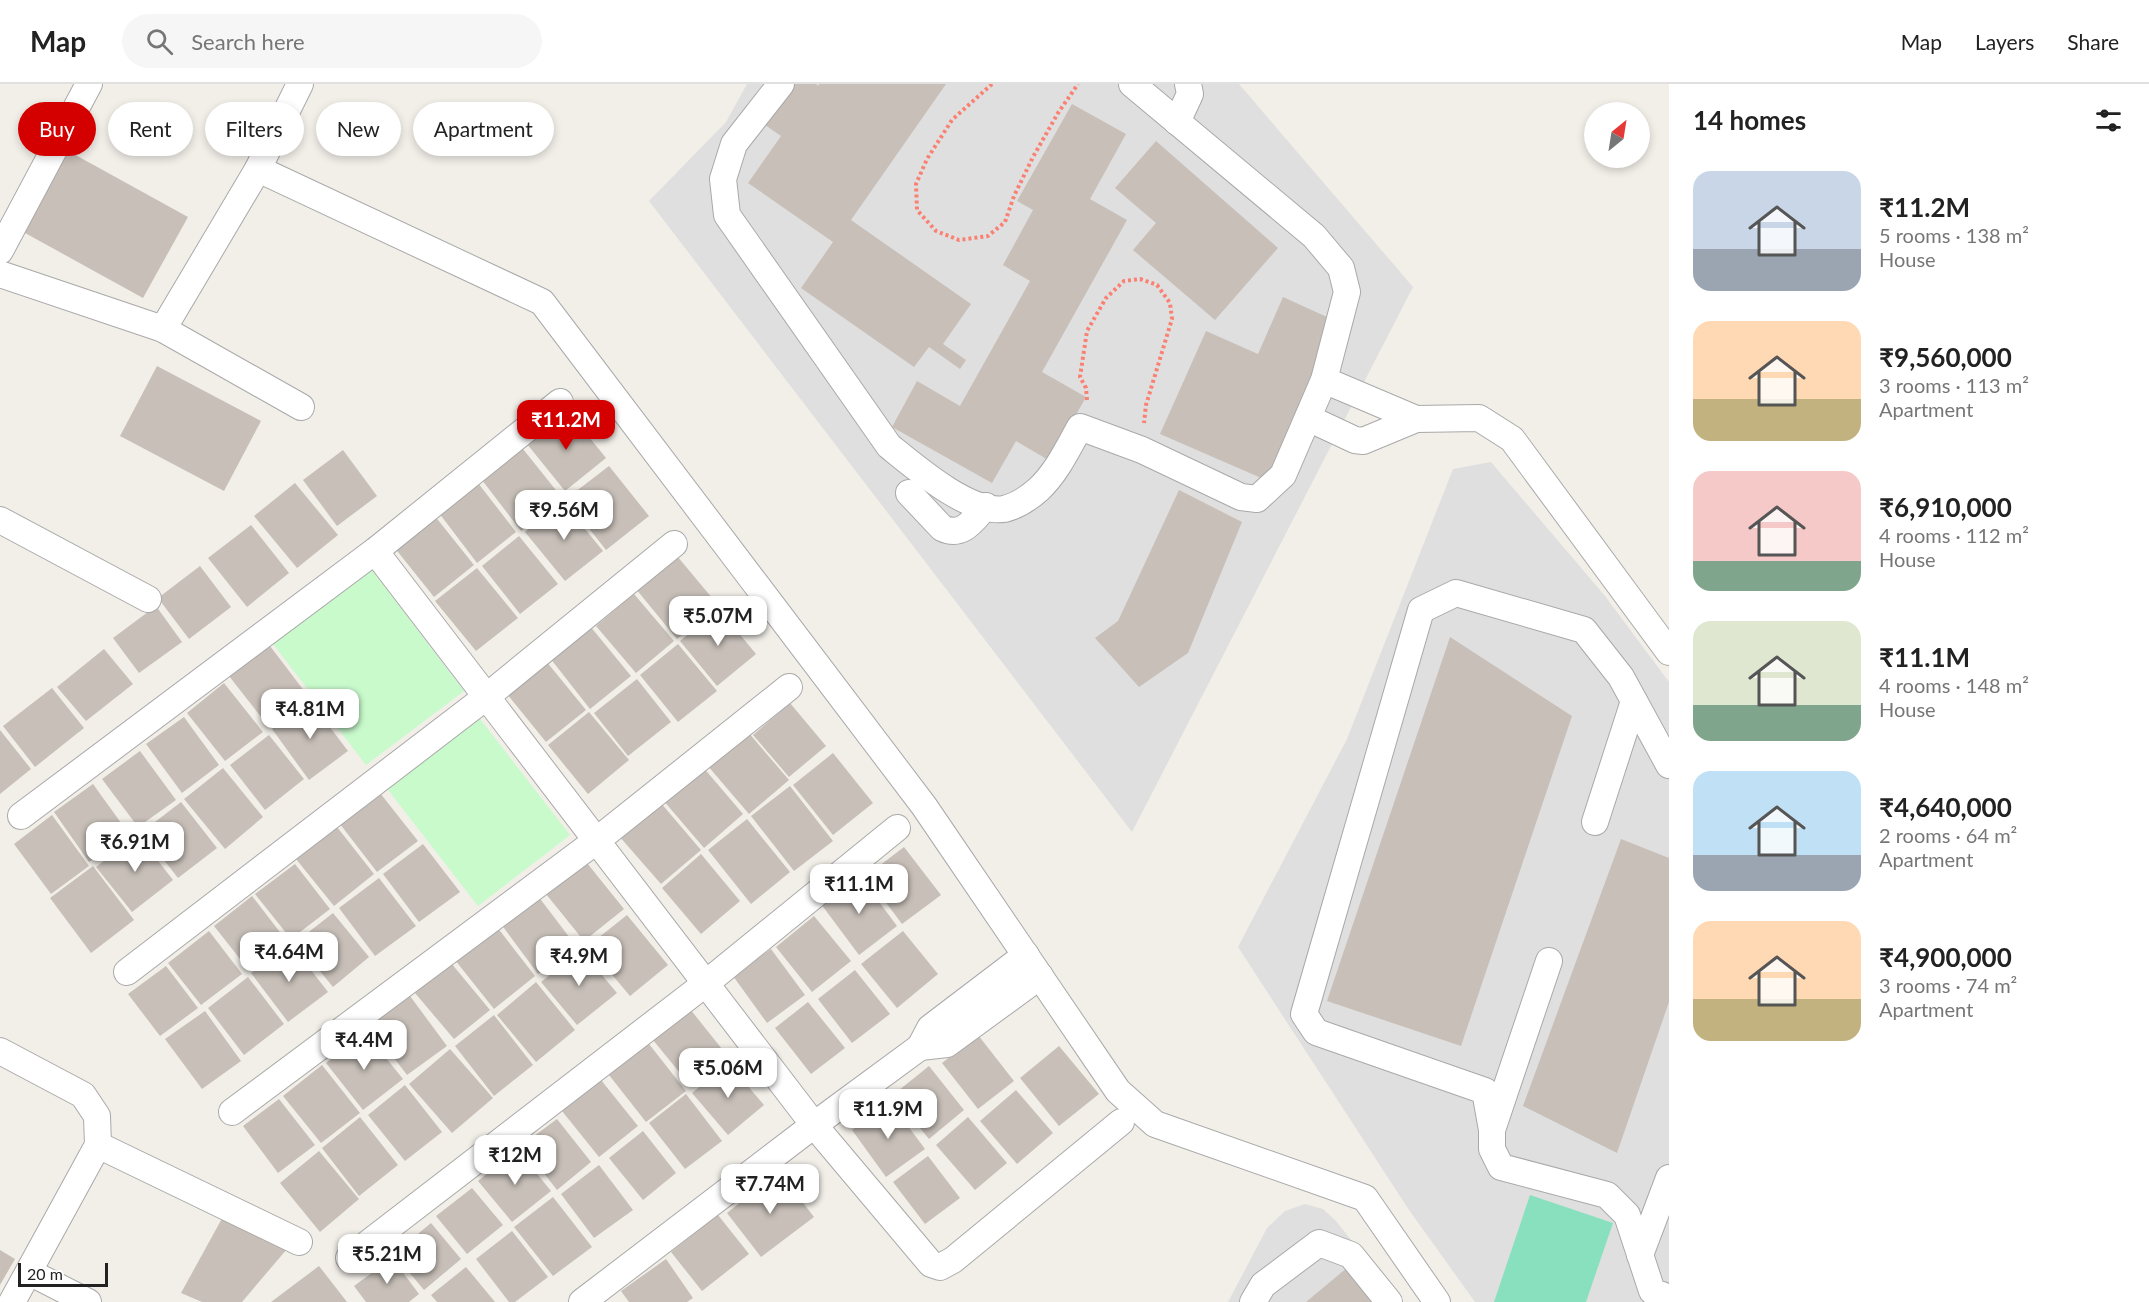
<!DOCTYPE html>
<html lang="en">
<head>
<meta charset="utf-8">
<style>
  body { margin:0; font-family:Lato,sans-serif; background:#f6f6f6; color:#222; height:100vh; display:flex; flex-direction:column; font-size:22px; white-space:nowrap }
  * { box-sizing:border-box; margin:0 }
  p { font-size:20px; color:#767676 }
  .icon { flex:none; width:33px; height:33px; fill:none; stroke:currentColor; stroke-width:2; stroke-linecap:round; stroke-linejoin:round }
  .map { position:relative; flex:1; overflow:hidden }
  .side { display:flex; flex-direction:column; background:#fff; width:480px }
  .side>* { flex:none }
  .guide { position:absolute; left:18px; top:18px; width:570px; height:54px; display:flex; gap:12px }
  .needle { width:39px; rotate:30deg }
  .tools { position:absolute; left:1584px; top:18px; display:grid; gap:12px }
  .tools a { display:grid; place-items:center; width:66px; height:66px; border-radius:50%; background:#fff; box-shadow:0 3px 9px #0003; font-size:30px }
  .scale { position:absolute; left:18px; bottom:15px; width:90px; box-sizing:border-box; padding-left:6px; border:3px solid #222; border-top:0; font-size:16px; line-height:21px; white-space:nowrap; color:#222; -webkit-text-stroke:4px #fff; paint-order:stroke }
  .price { position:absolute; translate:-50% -51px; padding:0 14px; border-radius:12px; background:#fff; color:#222; font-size:20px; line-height:39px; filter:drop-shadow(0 2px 3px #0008) }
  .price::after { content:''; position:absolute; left:50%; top:36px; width:18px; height:14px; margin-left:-9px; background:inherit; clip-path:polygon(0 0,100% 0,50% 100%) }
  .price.active { background:#d40000; color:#fff }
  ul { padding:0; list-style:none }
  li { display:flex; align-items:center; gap:18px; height:150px; padding:0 24px }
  li span { display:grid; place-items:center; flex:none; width:168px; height:120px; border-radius:18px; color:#555 }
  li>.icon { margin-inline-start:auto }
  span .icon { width:72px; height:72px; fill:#fffc; stroke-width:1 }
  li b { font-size:26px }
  h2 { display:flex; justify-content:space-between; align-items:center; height:72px; padding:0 24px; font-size:26px }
  .chip { padding:0 21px; border-radius:27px; background:#fff; box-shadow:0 3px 9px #0003; font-size:21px; line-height:54px }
  .chip.active { background:#d40000; color:#fff }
  header { display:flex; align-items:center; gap:36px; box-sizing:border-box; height:84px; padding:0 30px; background:#fff; border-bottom:2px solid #e0e0e0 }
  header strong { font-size:28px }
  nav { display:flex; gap:33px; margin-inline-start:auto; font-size:21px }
  .search { width:420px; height:54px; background:#f6f6f6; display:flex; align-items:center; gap:15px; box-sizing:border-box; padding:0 21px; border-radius:33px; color:#767676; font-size:22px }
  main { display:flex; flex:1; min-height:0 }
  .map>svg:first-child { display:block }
</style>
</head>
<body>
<header>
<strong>Map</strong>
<div class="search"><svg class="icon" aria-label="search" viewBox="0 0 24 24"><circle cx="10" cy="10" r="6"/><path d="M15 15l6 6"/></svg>Search here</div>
<nav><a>Map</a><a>Layers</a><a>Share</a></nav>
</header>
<main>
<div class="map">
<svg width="1669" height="1218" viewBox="0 0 1669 1218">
  <rect width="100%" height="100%" fill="#f2efe9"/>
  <g fill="#e0dfdf">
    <path d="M747,0H1239L1413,203L1132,748L649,117L726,38Z"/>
    <path d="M1491,378L1605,512L1669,598V1218H1475L1409,1126L1238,863L1347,655L1453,385Z"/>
    <path d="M1305,1120L1323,1125L1336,1137L1400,1218H1228L1267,1144L1285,1127Z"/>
  </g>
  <g fill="#c8facc">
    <path d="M368,481L464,607L366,681L270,556Z"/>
    <path d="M477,631L570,751L478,822L385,702Z"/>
  </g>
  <path fill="#88e0be" d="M1530,1111L1613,1139L1586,1218H1494Z"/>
  <g fill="#c7bfb8">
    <path d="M793,0H816L818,2L819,0H946L851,136L971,220L943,260L966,276L960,285L929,263L914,283L801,204L833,158L748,99L781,52L765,41Z"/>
    <path d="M1072,20L1126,50L1090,115L1127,136L1042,288L1086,313L1050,377L1016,357L992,399L892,343L917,297L960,322L1030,197L1003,181L1033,126L1017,117Z"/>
    <path d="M1156,57L1278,164L1215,236L1133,166L1156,139L1115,104Z"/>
    <path d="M61,63L188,133L143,214L16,144Z"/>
    <path d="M1283,213L1338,238L1268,397L1160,350L1206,247L1258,270Z"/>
    <path d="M157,282L261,337L224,407L120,352Z"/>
    <path d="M568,327L606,374L565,407L527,360Z"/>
    <path d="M523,365L563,415L521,447L482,396Z"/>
    <path d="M343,366L377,412L337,442L303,396Z"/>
    <path d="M609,382L649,432L606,466L566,415Z"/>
    <path d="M295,399L338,451L297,484L254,432Z"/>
    <path d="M478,399L516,448L477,479L439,429Z"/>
    <path d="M1179,406L1242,438L1188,569L1139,603L1095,554L1118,537Z"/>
    <path d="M563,418L603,467L565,497L525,448Z"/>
    <path d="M434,431L474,481L434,513L394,463Z"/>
    <path d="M251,441L289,489L247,523L208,474Z"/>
    <path d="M519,452L558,500L520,530L482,482Z"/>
    <path d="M677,472L718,521L677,555L636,505Z"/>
    <path d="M200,482L231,523L189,555L158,514Z"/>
    <path d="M477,484L518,534L476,567L435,517Z"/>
    <path d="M634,510L674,557L636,589L596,542Z"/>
    <path d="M156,522L182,558L139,589L113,554Z"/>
    <path d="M719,525L756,570L717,602L680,557Z"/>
    <path d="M590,542L631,592L590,625L550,574Z"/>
    <path d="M1450,553L1572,632L1461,962L1327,917Z"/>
    <path d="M678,560L717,607L678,638L640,591Z"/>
    <path d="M270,562L308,612L268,642L229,592Z"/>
    <path d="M104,565L133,600L86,637L57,603Z"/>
    <path d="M546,577L586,626L546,658L507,610Z"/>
    <path d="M637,595L671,638L628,672L594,629Z"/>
    <path d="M224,599L263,648L225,677L187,629Z"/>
    <path d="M52,604L84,644L35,683L3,642Z"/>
    <path d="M310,617L348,667L309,696L272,645Z"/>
    <path d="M790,619L826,662L789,693L753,651Z"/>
    <path d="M589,628L629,676L588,710L548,661Z"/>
    <path d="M184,633L219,681L182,709L146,660Z"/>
    <path d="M0,646L31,685L0,710Z"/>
    <path d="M748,648L789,696L749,730L707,681Z"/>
    <path d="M269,651L304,695L265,726L230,681Z"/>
    <path d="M140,667L176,716L138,743L102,695Z"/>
    <path d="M833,669L873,719L833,751L793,701Z"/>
    <path d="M702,682L743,730L704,764L663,716Z"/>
    <path d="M223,684L263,733L225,765L184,715Z"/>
    <path d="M93,700L129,750L89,778L54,728Z"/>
    <path d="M790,702L833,757L794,787L751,732Z"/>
    <path d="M380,709L418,757L377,788L340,740Z"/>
    <path d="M181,718L217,764L178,794L142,748Z"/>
    <path d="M660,718L701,766L661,800L619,752Z"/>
    <path d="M52,731L89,782L51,810L14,760Z"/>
    <path d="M747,735L790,788L751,820L708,766Z"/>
    <path d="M337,743L374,790L334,822L296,775Z"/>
    <path d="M138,751L173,796L132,828L96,783Z"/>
    <path d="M1621,755L1669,774V918L1617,1069L1523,1022Z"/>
    <path d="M423,760L460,808L419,838L383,790Z"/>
    <path d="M904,763L941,811L902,840L866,792Z"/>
    <path d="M701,770L740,817L701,850L662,804Z"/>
    <path d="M587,779L624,825L584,857L546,810Z"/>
    <path d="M295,780L330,825L291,855L255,810Z"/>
    <path d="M93,782L134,836L91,869L50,814Z"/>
    <path d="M859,791L897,842L859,871L821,820Z"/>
    <path d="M379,794L416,842L375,872L339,824Z"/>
    <path d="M252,812L286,856L248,885L214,842Z"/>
    <path d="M538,812L576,862L538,890L501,840Z"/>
    <path d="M333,829L369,873L333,903L296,858Z"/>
    <path d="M627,831L668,881L630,912L588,862Z"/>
    <path d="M814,832L851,877L812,908L776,863Z"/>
    <path d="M497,843L535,892L494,925L455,876Z"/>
    <path d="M209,847L242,890L201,921L168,879Z"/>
    <path d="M903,847L938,890L897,924L861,880Z"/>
    <path d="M290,859L328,908L288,938L251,889Z"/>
    <path d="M771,865L805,911L767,939L733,892Z"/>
    <path d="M581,866L617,909L577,941L541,898Z"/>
    <path d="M451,879L490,926L454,955L415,909Z"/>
    <path d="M166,882L198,924L160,952L128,910Z"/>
    <path d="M855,886L890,930L852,959L818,915Z"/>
    <path d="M248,893L284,940L244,971L208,924Z"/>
    <path d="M536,898L575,946L536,978L497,931Z"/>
    <path d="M410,912L447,962L407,991L369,941Z"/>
    <path d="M808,918L845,964L811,990L775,944Z"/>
    <path d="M690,925L726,970L689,1000L653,956Z"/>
    <path d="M205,927L241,977L202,1005L165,955Z"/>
    <path d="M494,931L533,981L494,1012L455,962Z"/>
    <path d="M365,948L403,995L363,1026L326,979Z"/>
    <path d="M978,951L1014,997L978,1025L942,979Z"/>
    <path d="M649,960L686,1007L646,1038L609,991Z"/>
    <path d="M1059,962L1099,1010L1059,1042L1020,994Z"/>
    <path d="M450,965L493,1014L452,1049L409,1000Z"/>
    <path d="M728,979L764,1021L728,1051L692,1009Z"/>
    <path d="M322,981L360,1029L321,1059L283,1012Z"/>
    <path d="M929,982L964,1026L929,1055L893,1011Z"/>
    <path d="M601,996L638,1042L599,1073L562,1027Z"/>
    <path d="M405,1001L442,1048L405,1077L368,1031Z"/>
    <path d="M1016,1006L1053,1049L1017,1080L980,1037Z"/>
    <path d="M686,1010L722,1057L685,1085L649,1039Z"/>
    <path d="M279,1015L315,1061L278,1089L243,1042Z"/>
    <path d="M891,1019L925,1065L886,1093L852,1046Z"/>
    <path d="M360,1033L398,1081L359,1112L322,1064Z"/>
    <path d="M968,1033L1007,1079L975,1106L936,1061Z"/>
    <path d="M557,1035L591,1078L557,1106L522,1061Z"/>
    <path d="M643,1047L676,1089L643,1116L609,1074Z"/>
    <path d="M517,1065L551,1107L512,1138L478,1097Z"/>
    <path d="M319,1067L359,1115L320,1148L280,1099Z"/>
    <path d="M928,1072L960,1114L925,1140L893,1098Z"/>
    <path d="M599,1081L633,1126L594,1154L561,1110Z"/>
    <path d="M779,1088L814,1133L761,1173L727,1129Z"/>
    <path d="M472,1104L503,1141L467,1170L436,1132Z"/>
    <path d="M553,1113L592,1163L553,1192L514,1143Z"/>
    <path d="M225,1129L287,1165L242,1218H202L181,1209Z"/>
    <path d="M718,1131L749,1170L702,1207L671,1168Z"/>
    <path d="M431,1139L461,1175L424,1206L394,1170Z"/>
    <path d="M512,1147L548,1193L515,1218H509L476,1175Z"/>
    <path d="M0,1166L15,1175L0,1201Z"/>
    <path d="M392,1174L419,1210L409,1218H366L354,1202Z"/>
    <path d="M666,1175L693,1214L687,1218H629L621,1207Z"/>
    <path d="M319,1182L347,1218H271Z"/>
    <path d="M466,1183L495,1218H437L431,1211Z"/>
    <path d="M1348,1183L1378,1218H1306Z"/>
  </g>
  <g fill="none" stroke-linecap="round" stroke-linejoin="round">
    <g stroke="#a9a9a9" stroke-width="28">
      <g id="street">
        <path d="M781,0L734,60L723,95L727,131L889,362C915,383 969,430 1004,425C1017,422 1029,414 1039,405C1057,388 1068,364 1080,343L1142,366L1241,413L1257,415L1283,391L1324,296L1347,208L1341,184L1314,152L1132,0"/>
        <path d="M1177,38L1190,10L1188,0"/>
        <path d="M258,85L542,218L924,722L1118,1007L1155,1040L1365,1114L1437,1218"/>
        <path d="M0,167L89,0"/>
        <path d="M0,190L163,245L301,323"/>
        <path d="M163,245L258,85L300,0"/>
        <path d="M1324,296L1416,335"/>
        <path d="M1308,334L1355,356L1363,357L1416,335L1479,334L1512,355L1669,568"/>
        <path d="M909,409L942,444C963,454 973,436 986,422"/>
        <path d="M0,436L148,515"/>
        <path d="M375,467L814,1041L931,1180L940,1183L953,1176L1121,1038"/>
        <path d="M1669,681L1621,593L1584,546L1456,509L1421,526L1304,930L1316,948L1485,1007L1492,1046V1065L1501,1083L1607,1111L1627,1131L1652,1207L1669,1214"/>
        <path d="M21,732L375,467L560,318"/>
        <path d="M1595,738L1634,617"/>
        <path d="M127,888L486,613L674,460"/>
        <path d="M920,963L947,960L1040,892"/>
        <path d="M0,967L83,1011L97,1032L98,1061L12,1218"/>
        <path d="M232,1028L596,757L789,603"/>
        <path d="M1493,1043L1549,877"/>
        <path d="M98,1061L299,1158"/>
        <path d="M1640,1171L1669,1094"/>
        <path d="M349,1174L705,900L897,744"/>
        <path d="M29,1188L88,1218"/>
        <path d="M582,1218L814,1041L920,963L930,944L1026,871"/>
        <path d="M1253,1218L1263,1201L1319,1159L1351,1171L1389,1218"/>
      </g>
    </g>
    <g stroke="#fa8072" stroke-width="4" stroke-dasharray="3 3" stroke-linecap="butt">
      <path d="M992,0L952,36L927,75L916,100L917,126L936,147L959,156L988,152L1005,138L1014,112L1033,73L1058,29L1078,0"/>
      <path d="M1087,316L1086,304L1080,293L1087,247L1106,214L1124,197L1140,195L1157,201L1170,219L1172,235L1146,321L1144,339"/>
    </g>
    <use href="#street" stroke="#fff" stroke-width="26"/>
  </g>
</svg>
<div class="tools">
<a><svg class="needle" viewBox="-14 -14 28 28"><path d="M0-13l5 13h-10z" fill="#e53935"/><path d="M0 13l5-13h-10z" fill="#767676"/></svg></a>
</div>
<div class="scale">20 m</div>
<b class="price active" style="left:566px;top:367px">₹11.2M</b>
<b class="price" style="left:564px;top:457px">₹9.56M</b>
<b class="price" style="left:718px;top:563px">₹5.07M</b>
<b class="price" style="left:310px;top:656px">₹4.81M</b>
<b class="price" style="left:135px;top:789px">₹6.91M</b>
<b class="price" style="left:859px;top:831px">₹11.1M</b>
<b class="price" style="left:289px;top:899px">₹4.64M</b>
<b class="price" style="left:579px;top:903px">₹4.9M</b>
<b class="price" style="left:364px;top:987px">₹4.4M</b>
<b class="price" style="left:728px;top:1015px">₹5.06M</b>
<b class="price" style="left:888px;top:1056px">₹11.9M</b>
<b class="price" style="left:515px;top:1102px">₹12M</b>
<b class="price" style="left:770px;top:1131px">₹7.74M</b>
<b class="price" style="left:387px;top:1201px">₹5.21M</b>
<div class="guide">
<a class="chip active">Buy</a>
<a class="chip">Rent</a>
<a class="chip">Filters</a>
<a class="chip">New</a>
<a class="chip">Apartment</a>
</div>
</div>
<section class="side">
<h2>14 homes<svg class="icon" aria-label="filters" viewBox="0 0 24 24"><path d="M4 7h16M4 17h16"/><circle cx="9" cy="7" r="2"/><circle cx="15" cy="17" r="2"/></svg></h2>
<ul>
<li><span style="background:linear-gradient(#c9d6e8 65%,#9aa5b1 0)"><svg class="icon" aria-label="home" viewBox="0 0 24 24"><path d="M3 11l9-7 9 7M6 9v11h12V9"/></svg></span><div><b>₹11.2M</b><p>5 rooms · 138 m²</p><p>House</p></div></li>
<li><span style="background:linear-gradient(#ffd9b3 65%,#c2b280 0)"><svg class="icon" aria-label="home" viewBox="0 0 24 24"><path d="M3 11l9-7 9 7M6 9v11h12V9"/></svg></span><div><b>₹9,560,000</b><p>3 rooms · 113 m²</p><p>Apartment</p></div></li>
<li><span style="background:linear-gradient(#f6c9c9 75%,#7fa58c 0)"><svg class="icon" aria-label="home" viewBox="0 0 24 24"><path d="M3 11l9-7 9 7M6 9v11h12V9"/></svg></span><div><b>₹6,910,000</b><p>4 rooms · 112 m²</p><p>House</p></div></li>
<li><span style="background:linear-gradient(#dfe7d0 70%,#7fa58c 0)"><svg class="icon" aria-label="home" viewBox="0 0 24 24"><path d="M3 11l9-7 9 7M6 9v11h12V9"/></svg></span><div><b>₹11.1M</b><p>4 rooms · 148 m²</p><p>House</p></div></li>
<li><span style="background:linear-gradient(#bfe0f5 70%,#9aa5b1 0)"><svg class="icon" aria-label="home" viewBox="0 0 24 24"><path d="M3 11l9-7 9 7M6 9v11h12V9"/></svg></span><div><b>₹4,640,000</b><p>2 rooms · 64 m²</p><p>Apartment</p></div></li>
<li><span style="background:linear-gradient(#ffd9b3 65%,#c2b280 0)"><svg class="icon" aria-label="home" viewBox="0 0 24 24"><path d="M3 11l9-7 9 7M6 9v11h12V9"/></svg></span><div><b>₹4,900,000</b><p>3 rooms · 74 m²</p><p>Apartment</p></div></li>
</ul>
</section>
</main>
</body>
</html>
